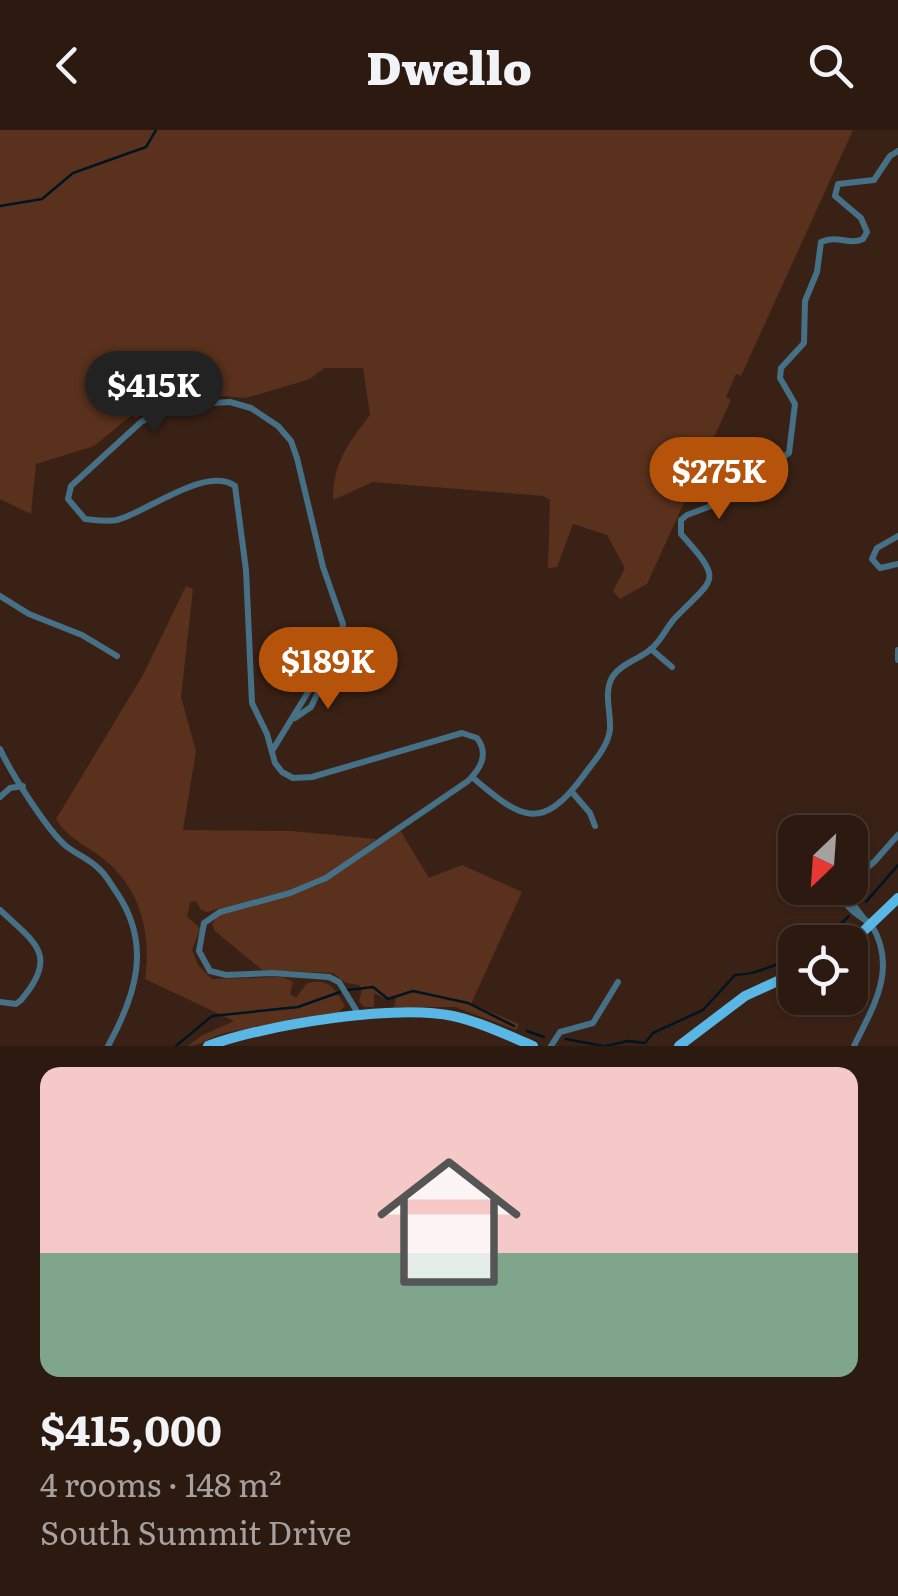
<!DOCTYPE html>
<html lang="en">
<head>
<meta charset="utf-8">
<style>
  body { margin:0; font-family:Literata,serif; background:#38261e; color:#f1f3f6; height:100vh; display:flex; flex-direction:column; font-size:38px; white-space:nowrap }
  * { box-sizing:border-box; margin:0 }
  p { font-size:32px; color:#a6a09f }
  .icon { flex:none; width:55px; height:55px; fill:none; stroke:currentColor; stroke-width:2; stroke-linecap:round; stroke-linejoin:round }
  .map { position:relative; height:916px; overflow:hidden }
  .side { display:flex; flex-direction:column; background:#2c1910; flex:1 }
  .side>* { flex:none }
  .needle { width:65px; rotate:205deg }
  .fabs { position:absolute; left:778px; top:685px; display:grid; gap:20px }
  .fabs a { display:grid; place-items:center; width:90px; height:90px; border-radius:20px; background:#2c1910; box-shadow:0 2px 8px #0004,0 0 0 2px #483830; font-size:50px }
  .price { position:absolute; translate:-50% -85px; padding:0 22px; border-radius:35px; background:#b45309; color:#fff; font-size:32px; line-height:65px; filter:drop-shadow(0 2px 5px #0008) }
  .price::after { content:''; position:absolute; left:50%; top:60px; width:30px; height:22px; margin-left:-15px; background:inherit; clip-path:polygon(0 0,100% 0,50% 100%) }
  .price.active { background:#222; color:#fff }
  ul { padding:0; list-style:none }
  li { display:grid; align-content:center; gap:20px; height:530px; padding:0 40px }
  li span { display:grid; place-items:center; height:310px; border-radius:20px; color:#555 }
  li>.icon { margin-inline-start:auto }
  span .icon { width:180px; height:180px; fill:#fffc; stroke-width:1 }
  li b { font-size:42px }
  header { display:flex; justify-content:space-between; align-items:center; height:130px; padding:0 40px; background:#2c1910; font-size:45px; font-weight:800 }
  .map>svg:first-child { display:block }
</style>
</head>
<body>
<header><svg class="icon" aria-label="back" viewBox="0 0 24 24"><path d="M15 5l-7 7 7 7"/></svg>Dwello<svg class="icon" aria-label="search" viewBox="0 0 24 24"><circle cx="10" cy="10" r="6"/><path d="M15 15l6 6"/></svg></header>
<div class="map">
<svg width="898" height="916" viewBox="0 0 898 916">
  <rect width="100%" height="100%" fill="#3a2115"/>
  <g fill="#5a311c">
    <path d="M0,0H853L741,246L736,244L726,267L731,270L647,454L620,469L613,461L625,438L607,405L573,394L557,437L548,438L550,370L543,366L373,352L333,370C333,332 348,314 370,285L363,238H324L310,249L246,268L208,265L178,267L161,272L136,288L132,285L94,316L36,334L31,384L0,369Z"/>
    <path d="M186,456L193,459L181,567L196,621L183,700L292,701L376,709L329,744L301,757L207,782L201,780L196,771L190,772L187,787L200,798L192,820L198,835L212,849L283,847L293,852L290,864L296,868L307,853C330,848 334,858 345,876L336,885C299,890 262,895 225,903C212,906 200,916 188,916L201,906L234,891L145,849C152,800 139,753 97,724C80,712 67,707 56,689L143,545Z"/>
    <path d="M400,700L429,748L462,735L522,762L471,874L519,894L516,900L455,877H394L396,868L388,870L374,863V877H364L359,871L362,860L359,855L346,853L333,843L262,840L215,801L212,794L218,785L317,756Z"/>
  </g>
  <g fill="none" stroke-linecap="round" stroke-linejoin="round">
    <g stroke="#001522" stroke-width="2.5">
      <path d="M0,76L42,69L73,43L146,17L156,0"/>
      <path d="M866,772L898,735"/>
      <path d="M822,812L849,786"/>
      <path d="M348,860L373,857L388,869L413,861L468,873L514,896"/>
      <path d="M527,901L544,907"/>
      <path d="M566,909L603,916"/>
      <path d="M176,916L212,886L298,877L340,862"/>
      <path d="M606,916L628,911L645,913L653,903L703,880L735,845C757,845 773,834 795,828"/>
    </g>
    <g stroke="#457085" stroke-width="6">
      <path d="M898,406L877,418L872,429L880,438L898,434"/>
      <path d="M0,466L29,484L82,505L117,526"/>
      <path d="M651,519L672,537"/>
      <path d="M898,520V530"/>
      <path d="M295,588L311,577L339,519L343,494L323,437L297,328L291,311L278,296L251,278L230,272L174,275L141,292L71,356L68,369L85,389C96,390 106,392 117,390C147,382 207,335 235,356L246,440L252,573L267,604L275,633L282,642L293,648L312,647L462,603L477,608C489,624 481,638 468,651L326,748L290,763L220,782L204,793L199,821L210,841L226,845L272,843L329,847L339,852L359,885"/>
      <path d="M0,619C11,643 47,700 66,716C76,724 89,729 98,738C106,744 111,755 117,763C152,815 136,865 108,916"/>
      <path d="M272,621L313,554L324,546"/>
      <path d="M472,647C520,688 541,704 584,645C594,631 608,617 610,599C611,582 603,561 613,546C622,533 640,529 651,519C661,511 666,498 675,488C714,447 725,453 681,404V390L687,385L719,373L727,342L738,326H751L773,334L789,323L795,274L780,248L781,238L804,213L805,171L817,142L821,112C839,104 848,116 863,109L867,102L861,88L835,66L838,54L874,50L890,26L898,21"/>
      <path d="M572,662L590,683L595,696"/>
      <path d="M0,667L10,658L23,656"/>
      <path d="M850,753L875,731L898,705"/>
      <path d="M847,758V775C855,785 862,787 871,794C898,838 874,875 854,916"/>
      <path d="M849,764L850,770L865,790"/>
      <path d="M0,780C34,812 60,825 21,870L16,874L0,872"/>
      <path d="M551,916L560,902L593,893L618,852"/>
    </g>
    <g stroke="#58b7e4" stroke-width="10">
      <path d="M850,814L898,768"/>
      <path d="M208,916C263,895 395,874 453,886C480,892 507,905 533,916"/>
      <path d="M679,916L745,866L795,843"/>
    </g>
  </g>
</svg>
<div class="fabs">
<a><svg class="needle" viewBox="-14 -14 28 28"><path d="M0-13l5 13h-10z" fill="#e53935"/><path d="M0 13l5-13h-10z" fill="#a6a09f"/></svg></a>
<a><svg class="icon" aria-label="locate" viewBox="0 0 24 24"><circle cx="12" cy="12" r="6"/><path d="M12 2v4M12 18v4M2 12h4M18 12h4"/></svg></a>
</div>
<b class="price active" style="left:154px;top:306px">$415K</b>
<b class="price" style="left:719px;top:392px">$275K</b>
<b class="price" style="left:328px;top:582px">$189K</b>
</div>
<section class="side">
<ul>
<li><span style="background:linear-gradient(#f6c9c9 60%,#7fa58c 0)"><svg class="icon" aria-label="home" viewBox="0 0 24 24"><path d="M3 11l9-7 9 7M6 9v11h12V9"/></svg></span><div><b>$415,000</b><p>4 rooms · 148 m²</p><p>South Summit Drive</p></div></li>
</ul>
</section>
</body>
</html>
